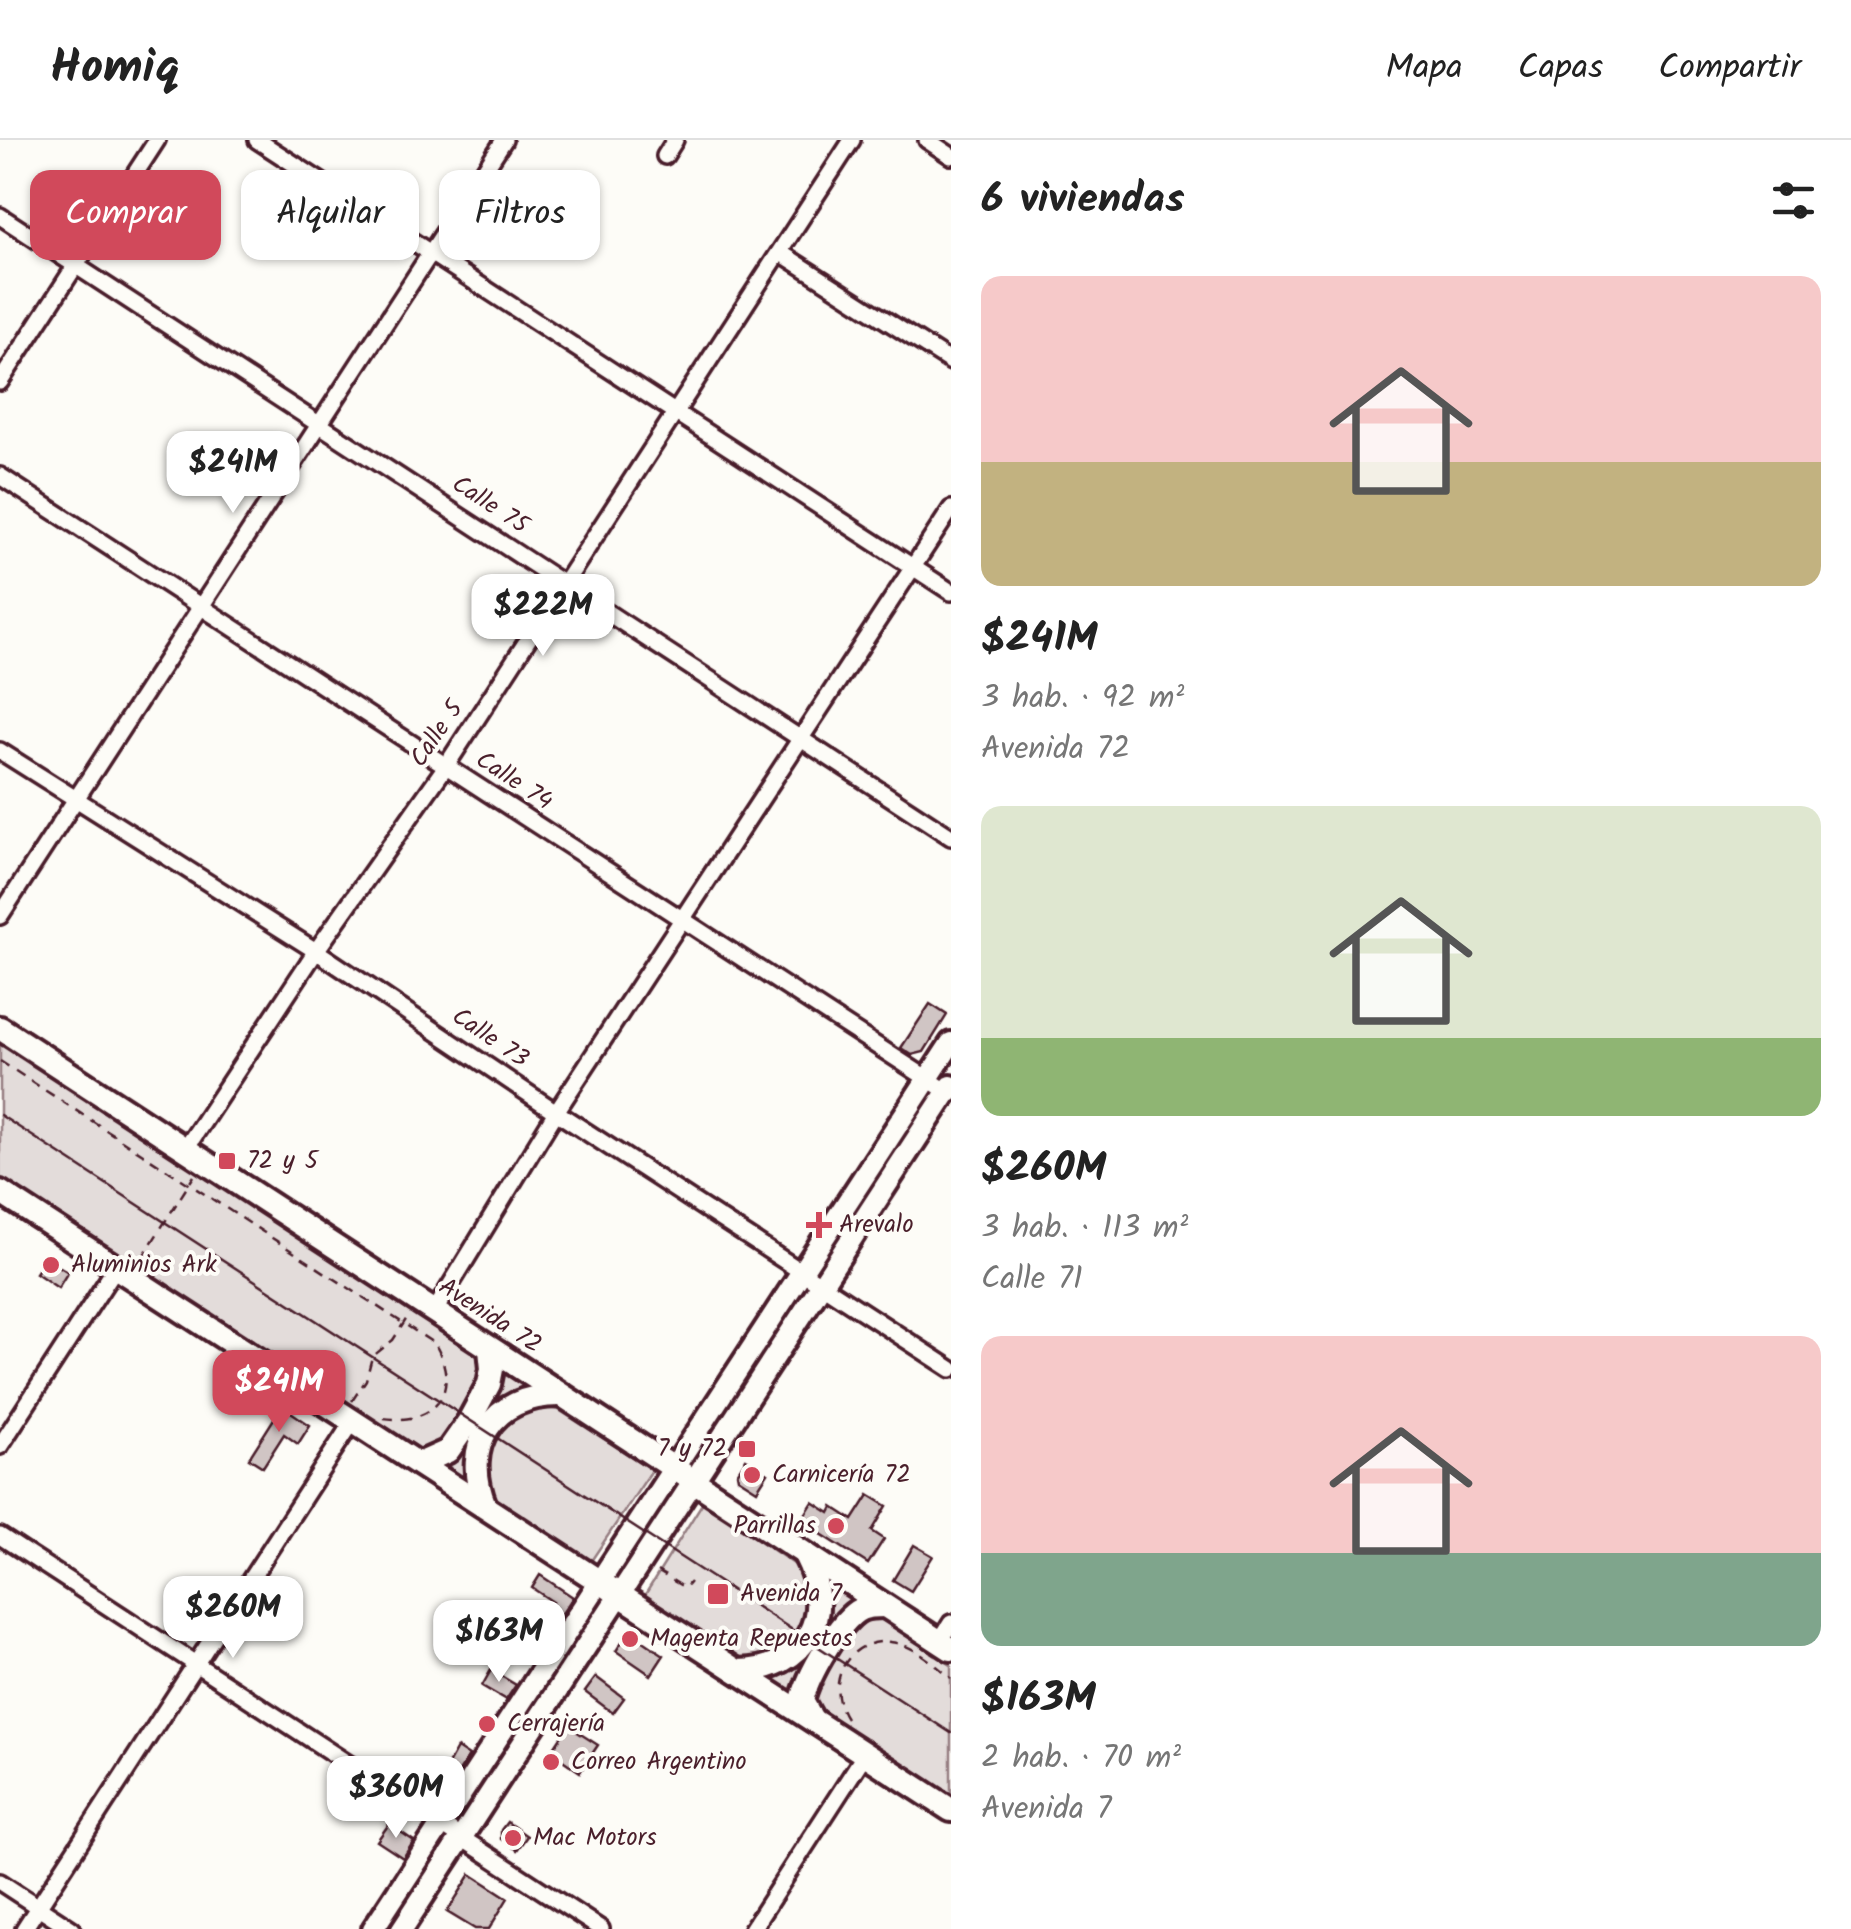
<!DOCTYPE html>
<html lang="es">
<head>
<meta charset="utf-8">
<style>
  body { margin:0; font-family:Kalam,sans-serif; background:#f2f2f2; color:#222; height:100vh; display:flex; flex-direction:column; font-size:38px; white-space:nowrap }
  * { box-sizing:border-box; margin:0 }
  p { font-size:32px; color:#767676 }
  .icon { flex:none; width:55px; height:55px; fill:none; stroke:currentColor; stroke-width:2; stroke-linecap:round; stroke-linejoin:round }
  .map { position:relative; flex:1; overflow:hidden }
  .side { display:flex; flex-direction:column; background:#fff; width:900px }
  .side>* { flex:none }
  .hud { position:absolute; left:30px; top:30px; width:770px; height:90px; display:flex; gap:20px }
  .price { position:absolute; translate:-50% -85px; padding:0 22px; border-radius:20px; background:#fff; color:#222; font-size:32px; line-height:65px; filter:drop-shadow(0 2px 5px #0008) }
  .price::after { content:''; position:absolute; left:50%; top:60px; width:30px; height:22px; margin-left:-15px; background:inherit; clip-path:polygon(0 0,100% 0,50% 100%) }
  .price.on { background:#d1495b; color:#fff }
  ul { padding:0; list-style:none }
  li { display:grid; align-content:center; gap:20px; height:530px; padding:0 30px }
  li span { display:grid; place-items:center; height:310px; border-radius:20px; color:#555 }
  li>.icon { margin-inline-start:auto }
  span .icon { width:180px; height:180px; fill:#fffc; stroke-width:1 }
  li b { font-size:42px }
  h2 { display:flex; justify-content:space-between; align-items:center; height:120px; padding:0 30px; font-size:42px }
  .tag { padding:0 35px; border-radius:20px; background:#fff; box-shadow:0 2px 8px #0004; font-size:35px; line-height:90px }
  .tag.on { background:#d1495b; color:#fff }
  header { display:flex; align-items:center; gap:60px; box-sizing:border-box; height:140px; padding:0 50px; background:#fff; border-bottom:2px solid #e0e0e0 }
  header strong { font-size:48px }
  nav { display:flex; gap:55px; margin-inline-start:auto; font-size:35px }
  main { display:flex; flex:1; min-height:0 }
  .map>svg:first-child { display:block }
</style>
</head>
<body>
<header>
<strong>Homiq</strong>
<nav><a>Mapa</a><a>Capas</a><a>Compartir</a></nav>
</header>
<main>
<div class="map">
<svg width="951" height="1789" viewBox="0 0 951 1789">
  <rect width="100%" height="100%" fill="#fdfcf7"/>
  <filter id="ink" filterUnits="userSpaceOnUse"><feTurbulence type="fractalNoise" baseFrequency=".01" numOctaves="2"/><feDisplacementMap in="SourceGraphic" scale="20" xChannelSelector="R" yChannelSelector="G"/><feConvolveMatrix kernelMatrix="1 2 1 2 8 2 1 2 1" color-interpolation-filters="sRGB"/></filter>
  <g filter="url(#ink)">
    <g fill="#e3dcda" stroke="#967e82" stroke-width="2.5">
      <path d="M0,902L482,1217L487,1229L445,1305L422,1311L410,1304L0,1037Z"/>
      <path d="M501,1230L527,1248C487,1265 458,1291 467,1340L438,1322Z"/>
      <path d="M538,1266L559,1270L652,1330L589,1424L495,1359C480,1336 481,1293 506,1276C514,1271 529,1269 538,1266Z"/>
      <path d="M703,1362L801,1429C810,1452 812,1475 797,1496C784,1514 756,1526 735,1519C714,1513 664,1473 643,1458Z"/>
      <path d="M826,1440L856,1463L795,1558L765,1539L787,1531Z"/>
      <path d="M875,1475L951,1525V1661L812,1571L808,1552L855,1479Z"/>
    </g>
    <g fill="#d0c5c4" stroke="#4a1f2b" stroke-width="2.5">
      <path d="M930,864L947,875L924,912L912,915L901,908Z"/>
      <path d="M46,1118L68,1132L58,1148L36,1133Z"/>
      <path d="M282,1266L310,1285L298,1304L284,1294L263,1327L249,1318Z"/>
      <path d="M746,1319L768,1333L757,1350L738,1338L737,1333Z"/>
      <path d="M869,1355L887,1366L872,1391L884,1399L868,1424L801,1381L813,1362L830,1373L833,1367L853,1380Z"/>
      <path d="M914,1405L933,1416L911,1451L893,1440Z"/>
      <path d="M540,1435L573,1457L555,1484L543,1476L553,1462L532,1448Z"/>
      <path d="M636,1496L664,1515L651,1535L616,1511L625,1497Z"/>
      <path d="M491,1530L516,1545L506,1560L482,1546Z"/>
      <path d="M596,1537L624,1558L613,1573L585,1552Z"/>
      <path d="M568,1586L598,1605L580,1632L551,1612Z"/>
      <path d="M457,1608L469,1616L436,1668L427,1662Z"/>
      <path d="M507,1682L527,1696L517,1710L501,1699V1690Z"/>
      <path d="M389,1684L414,1701L403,1718L377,1701Z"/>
      <path d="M471,1734L508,1758L489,1789H475L447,1772Z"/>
    </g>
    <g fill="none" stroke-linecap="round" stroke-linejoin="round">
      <g stroke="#4a1f2b" stroke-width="22">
        <g id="minor">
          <path d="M257,0L951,452"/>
          <path d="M927,0L951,16"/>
          <path d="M665,16L675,0"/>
          <path d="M0,76L951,697"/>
          <path d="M781,113L951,222"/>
          <path d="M0,242L157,0"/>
          <path d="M0,336L951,954"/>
          <path d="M0,611L316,811L556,972L951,1229"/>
          <path d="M0,776L504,0"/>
          <path d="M186,1008L316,811L446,626L852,0"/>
          <path d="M434,1172L556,972L951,369"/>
          <path d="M0,1306L116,1127"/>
          <path d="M0,1396L601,1789"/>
          <path d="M939,1502L951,1483"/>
          <path d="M0,1742L72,1789"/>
          <path d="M24,1789L353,1281"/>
          <path d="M752,1789L865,1614"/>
        </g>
      </g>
      <g stroke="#4a1f2b" stroke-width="28">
        <g id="major">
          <path d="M373,1789L951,903"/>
          <path d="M402,1789L951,946"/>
        </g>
      </g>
      <g stroke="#4a1f2b" stroke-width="30">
        <g id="highway">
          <path d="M0,888L951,1509"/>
          <path d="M0,1052L951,1670"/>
          <path d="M419,1324L448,1311L469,1281L489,1244L492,1229L490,1209"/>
          <path d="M485,1366C460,1305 493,1255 559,1255"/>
          <path d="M738,1531C807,1530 836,1474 805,1415"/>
          <path d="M812,1579L802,1561C807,1538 839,1479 861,1469C868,1466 877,1466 884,1466"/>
        </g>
      </g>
      <g stroke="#4a1f2b" stroke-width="2.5" stroke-dasharray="10 8" stroke-linecap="butt">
        <path d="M0,921L435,1204C462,1251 435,1286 383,1278"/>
        <path d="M132,1114L154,1129"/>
        <path d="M142,1118L194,1036"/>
        <path d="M352,1261L366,1240L372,1217L393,1200L407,1178"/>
        <path d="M657,1431L685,1448L690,1442"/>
        <path d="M846,1578C824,1544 847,1498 890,1502C913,1504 934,1524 951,1538"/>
      </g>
      <use href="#minor" stroke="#fdfcf7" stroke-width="15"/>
      <use href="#major" stroke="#fdfcf7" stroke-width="20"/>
      <use href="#highway" stroke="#fdfcf7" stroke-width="22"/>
      <path stroke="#4a1f2b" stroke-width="2.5" d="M0,975L951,1593"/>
    </g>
  </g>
  <g fill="#d1495b" stroke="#fdfcf7" stroke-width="4">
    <rect x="217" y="1011" width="20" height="20" rx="5"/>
    <path d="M814 1070h10v10h10v10h-10v10h-10v-10h-10v-10h10z"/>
    <circle cx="51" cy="1125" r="10"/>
    <rect x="737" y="1299" width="20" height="20" rx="5"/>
    <circle cx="752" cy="1335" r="10"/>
    <circle cx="836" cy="1386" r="10"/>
    <rect x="706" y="1442" width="24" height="24" rx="5"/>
    <circle cx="630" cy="1499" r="10"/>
    <circle cx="487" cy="1584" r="10"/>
    <circle cx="551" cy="1622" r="10"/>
    <circle cx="513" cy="1698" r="10"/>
  </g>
  <g text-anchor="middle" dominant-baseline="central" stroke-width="8" stroke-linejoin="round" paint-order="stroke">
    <g font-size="25" fill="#4a1f2b" stroke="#fdfcf7">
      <text transform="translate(490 365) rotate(33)">Calle 75</text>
      <text transform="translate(437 594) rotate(-56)">Calle 5</text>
      <text transform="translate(514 641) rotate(33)">Calle 74</text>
      <text transform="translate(490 898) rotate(34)">Calle 73</text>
      <text transform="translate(490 1176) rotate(33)">Avenida 72</text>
    </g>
    <g font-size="25" fill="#4a1f2b" stroke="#fdfcf7" text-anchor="start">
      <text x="247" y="1021">72 y 5</text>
      <text x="839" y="1085">Arevalo</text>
      <text x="71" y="1125">Aluminios Ark</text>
      <text x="727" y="1309" text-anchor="end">7 y 72</text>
      <text x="772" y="1335">Carnicería 72</text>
      <text x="816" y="1386" text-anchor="end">Parrillas</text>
      <text x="740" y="1454">Avenida 7</text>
      <text x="650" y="1499">Magenta Repuestos</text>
      <text x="507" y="1584">Cerrajería</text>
      <text x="571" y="1622">Correo Argentino</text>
      <text x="533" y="1698">Mac Motors</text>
    </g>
  </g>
</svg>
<b class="price" style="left:233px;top:376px">$241M</b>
<b class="price" style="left:543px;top:519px">$222M</b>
<b class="price on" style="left:279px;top:1295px">$241M</b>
<b class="price" style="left:233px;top:1521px">$260M</b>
<b class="price" style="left:499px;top:1545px">$163M</b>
<b class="price" style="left:396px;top:1701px">$360M</b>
<div class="hud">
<a class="tag on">Comprar</a>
<a class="tag">Alquilar</a>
<a class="tag">Filtros</a>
</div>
</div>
<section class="side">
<h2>6 viviendas<svg class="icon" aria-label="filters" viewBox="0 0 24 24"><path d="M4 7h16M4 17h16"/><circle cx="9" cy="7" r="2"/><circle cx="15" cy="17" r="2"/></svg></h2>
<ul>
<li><span style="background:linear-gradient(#f6c9c9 60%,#c2b280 0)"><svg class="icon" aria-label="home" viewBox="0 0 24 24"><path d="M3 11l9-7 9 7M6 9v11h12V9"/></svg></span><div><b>$241M</b><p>3 hab. · 92 m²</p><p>Avenida 72</p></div></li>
<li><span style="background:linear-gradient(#dfe7d0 75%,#8fb573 0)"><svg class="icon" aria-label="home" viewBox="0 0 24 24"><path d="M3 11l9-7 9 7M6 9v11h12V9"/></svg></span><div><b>$260M</b><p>3 hab. · 113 m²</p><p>Calle 71</p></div></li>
<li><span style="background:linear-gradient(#f6c9c9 70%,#7fa58c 0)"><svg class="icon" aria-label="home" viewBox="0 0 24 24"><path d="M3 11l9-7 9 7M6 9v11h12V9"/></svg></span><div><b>$163M</b><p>2 hab. · 70 m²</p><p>Avenida 7</p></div></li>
</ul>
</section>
</main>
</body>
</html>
